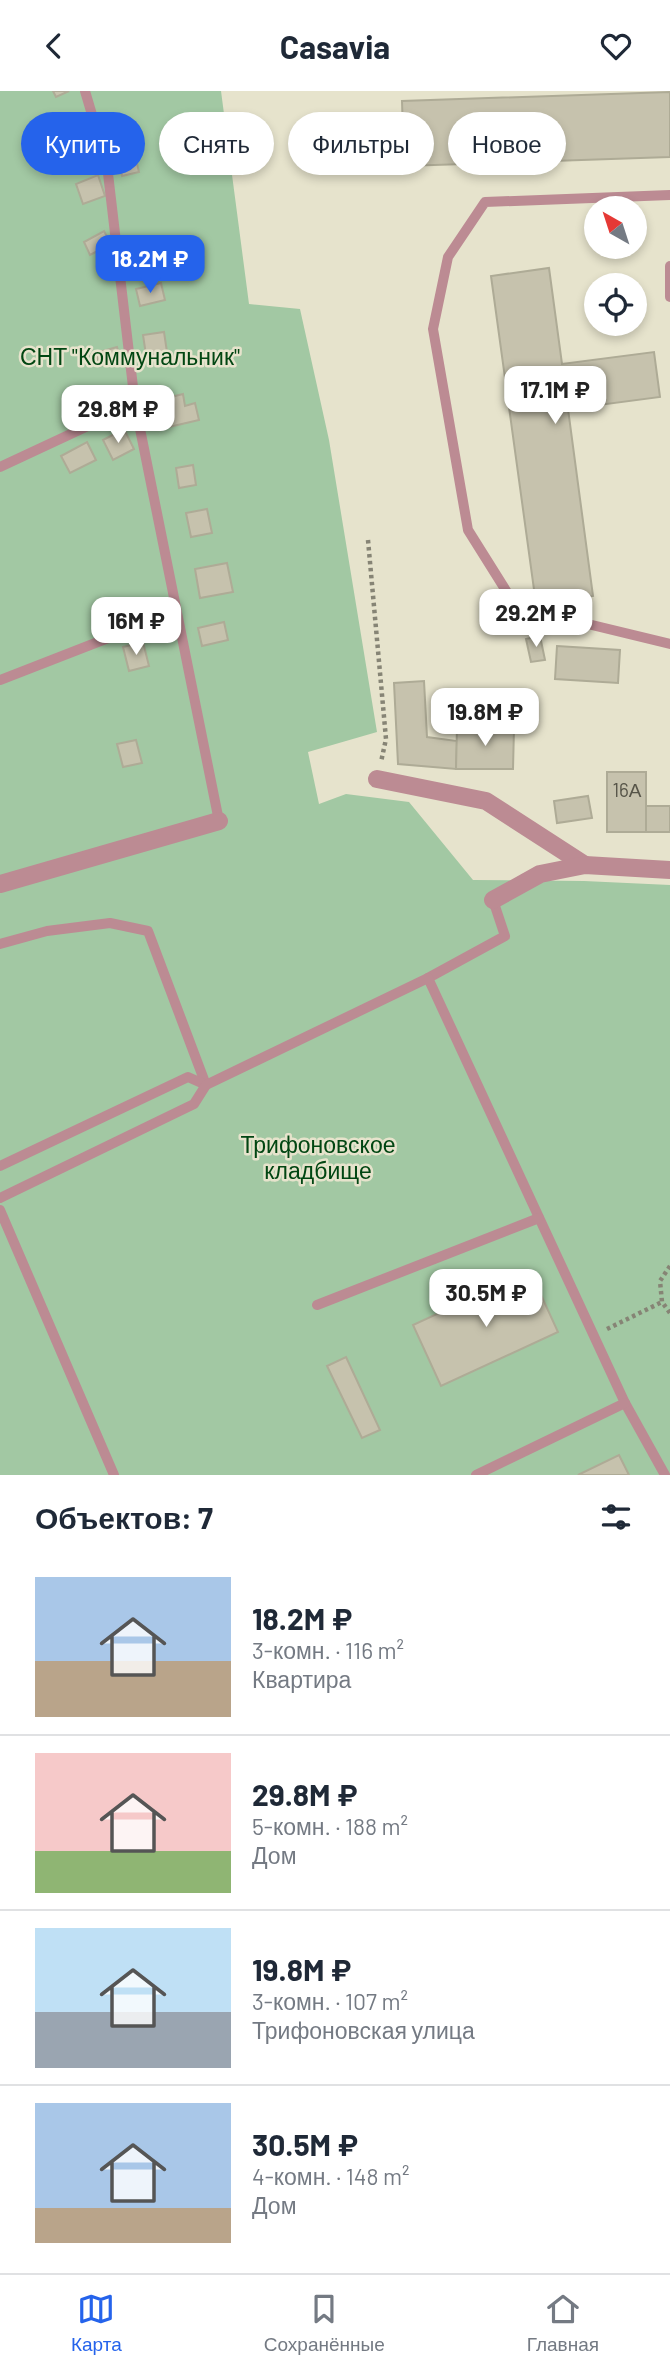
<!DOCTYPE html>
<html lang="ru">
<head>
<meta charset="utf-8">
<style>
  body { margin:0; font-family:Barlow,sans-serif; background:#f6f6f7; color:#1f2937; height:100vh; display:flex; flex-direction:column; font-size:26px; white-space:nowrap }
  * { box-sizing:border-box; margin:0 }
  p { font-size:23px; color:#747a83 }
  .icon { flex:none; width:38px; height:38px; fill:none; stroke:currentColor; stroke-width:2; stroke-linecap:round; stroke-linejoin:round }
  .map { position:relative; height:1384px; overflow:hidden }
  .panel { display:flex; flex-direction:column; background:#fff; flex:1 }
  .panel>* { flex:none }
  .top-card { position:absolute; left:21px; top:21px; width:628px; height:63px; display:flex; gap:14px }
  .needle { width:46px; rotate:321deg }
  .controls { position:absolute; left:584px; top:105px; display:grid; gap:14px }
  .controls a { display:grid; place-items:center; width:63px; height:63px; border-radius:50%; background:#fff; box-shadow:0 4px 10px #0003; font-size:35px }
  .price { position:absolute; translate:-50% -60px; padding:0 16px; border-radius:14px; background:#fff; color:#222; font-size:23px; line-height:46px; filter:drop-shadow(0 2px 4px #0008) }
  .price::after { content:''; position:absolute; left:50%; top:42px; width:21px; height:16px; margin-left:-10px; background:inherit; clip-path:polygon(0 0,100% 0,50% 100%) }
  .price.active { background:#2563eb; color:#fff }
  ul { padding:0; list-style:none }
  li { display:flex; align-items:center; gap:21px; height:175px; padding:0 35px }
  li+li { border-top:2px solid #e0e1e3 }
  li span { display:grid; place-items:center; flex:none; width:196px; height:140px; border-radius:0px; color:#555 }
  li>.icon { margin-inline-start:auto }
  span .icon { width:84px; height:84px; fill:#fffc; stroke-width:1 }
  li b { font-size:30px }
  h2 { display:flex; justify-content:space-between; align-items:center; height:84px; padding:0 35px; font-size:30px }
  .chip { padding:0 24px; border-radius:32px; background:#fff; box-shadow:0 4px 10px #0003; font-size:24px; line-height:63px }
  .chip.active { background:#2563eb; color:#fff }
  header { display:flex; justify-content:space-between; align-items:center; height:91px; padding:0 35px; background:#fff; font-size:32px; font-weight:700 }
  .tabs { display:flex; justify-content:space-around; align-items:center; height:98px; border-top:2px solid #e0e1e3; background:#fff; font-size:19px; color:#747a83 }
  .tabs a { display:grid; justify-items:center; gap:4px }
  .tabs .active { color:#2563eb }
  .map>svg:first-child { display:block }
</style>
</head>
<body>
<header><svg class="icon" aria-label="back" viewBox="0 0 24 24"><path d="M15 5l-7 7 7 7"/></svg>Casavia<svg class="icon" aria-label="heart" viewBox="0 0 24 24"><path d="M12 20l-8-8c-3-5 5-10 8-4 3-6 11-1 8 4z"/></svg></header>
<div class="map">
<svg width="670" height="1384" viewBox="0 0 670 1384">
  <rect width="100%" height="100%" fill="#e6e3cc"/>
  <path fill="#a2c8a3" d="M0,0H221L249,213L300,218L329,349L377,641L308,661L319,713L346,703L409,711L473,789L584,790L670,794V1384H0Z"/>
  <g fill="#c6c2ad" stroke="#aeab96" stroke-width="2">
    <path d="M53,0H69L56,6Z"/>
    <path d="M670,1V66L404,75L402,10Z"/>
    <path d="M87,35L92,46L68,56L64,45Z"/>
    <path d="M135,64L139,81L122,85L118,68Z"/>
    <path d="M98,84L105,105L83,113L76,93Z"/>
    <path d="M104,140L111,153L90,164L84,151Z"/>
    <path d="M549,177L562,273L654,261L660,306L568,318L593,505L536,513L491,185Z"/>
    <path d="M161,192L165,209L140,215L136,198Z"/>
    <path d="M164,241L167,261L146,264L143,244Z"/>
    <path d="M117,256L121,269L100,275L96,262Z"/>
    <path d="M183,303L185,315L195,312L199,329L169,336L163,308Z"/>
    <path d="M124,338L134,358L113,369L103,349Z"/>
    <path d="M87,351L96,369L70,382L61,365Z"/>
    <path d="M193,374L196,394L179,397L176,377Z"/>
    <path d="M207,418L212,442L191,446L186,422Z"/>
    <path d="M227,472L233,501L200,507L195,478Z"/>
    <path d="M224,531L228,549L202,555L198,537Z"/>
    <path d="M540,545L545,569L531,571L526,548Z"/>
    <path d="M143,551L149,575L129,580L123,556Z"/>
    <path d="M557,555L620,559L618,592L555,588Z"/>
    <path d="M424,590L427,646L457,650L456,678L398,673L394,592Z"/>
    <path d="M457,636L514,637L513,678H456Z"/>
    <path d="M136,649L142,672L123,676L117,653Z"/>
    <rect x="607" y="681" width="39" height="60"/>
    <path d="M588,705L592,727L557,732L554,710Z"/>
    <rect x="646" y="715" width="24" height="26"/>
    <path d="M530,1180L558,1241L441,1295L413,1234Z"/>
    <path d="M346,1266L380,1339L362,1347L327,1275Z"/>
    <path d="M619,1364L629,1384H578Z"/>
  </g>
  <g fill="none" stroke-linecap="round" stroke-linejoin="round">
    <g stroke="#868475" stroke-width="4.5" stroke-dasharray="3.5 3.5" stroke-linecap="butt">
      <path d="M368,449L386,648L381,671"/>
      <path d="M670,1175L660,1190L662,1211L670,1222"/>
      <path d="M607,1238L662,1211"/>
    </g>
    <g stroke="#bc8b93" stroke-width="10">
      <path d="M85,0L107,74L135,313L219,730"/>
      <path d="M670,104L485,111L448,166L433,238L468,439L510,506L530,519L670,553"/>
      <path d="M670,175V206"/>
      <path d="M0,376L135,313"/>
      <path d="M0,589L175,521"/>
      <path d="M0,853L47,840L110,832L148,840L206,994"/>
      <path d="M428,887L505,845L493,809"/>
      <path d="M0,1075L188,986L206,994"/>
      <path d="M0,1107L194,1013L206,994L428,887L625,1312L665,1384"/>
      <path d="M0,1119L114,1384"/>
      <path d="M317,1214L539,1127"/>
      <path d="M476,1384L625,1312"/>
    </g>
    <g stroke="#bc8b93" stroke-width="18">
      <path d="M377,688L486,710L585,774"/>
      <path d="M0,793L219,730"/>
      <path d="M493,809L540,783L585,774L670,779"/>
    </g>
  </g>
  <g text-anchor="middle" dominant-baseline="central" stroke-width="5" stroke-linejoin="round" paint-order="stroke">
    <g font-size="19" fill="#565448">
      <text x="627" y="698">16А</text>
    </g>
    <g font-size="23" fill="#014612" stroke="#e6e3cc">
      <text x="130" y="265">СНТ "Коммунальник"</text>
      <text x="318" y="1053">Трифоновское<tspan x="318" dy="26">кладбище</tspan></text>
    </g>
  </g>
</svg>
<div class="controls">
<a><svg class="needle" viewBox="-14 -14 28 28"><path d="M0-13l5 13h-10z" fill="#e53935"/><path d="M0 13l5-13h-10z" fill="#747a83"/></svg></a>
<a><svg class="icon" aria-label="locate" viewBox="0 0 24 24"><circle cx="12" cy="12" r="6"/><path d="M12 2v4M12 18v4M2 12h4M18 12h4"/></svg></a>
</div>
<b class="price active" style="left:150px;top:204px">18.2M ₽</b>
<b class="price" style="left:555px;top:335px">17.1M ₽</b>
<b class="price" style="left:118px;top:354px">29.8M ₽</b>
<b class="price" style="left:536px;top:558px">29.2M ₽</b>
<b class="price" style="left:136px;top:566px">16M ₽</b>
<b class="price" style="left:485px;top:657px">19.8M ₽</b>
<b class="price" style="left:486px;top:1238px">30.5M ₽</b>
<div class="top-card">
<a class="chip active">Купить</a>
<a class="chip">Снять</a>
<a class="chip">Фильтры</a>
<a class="chip">Новое</a>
</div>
</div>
<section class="panel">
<h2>Объектов: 7<svg class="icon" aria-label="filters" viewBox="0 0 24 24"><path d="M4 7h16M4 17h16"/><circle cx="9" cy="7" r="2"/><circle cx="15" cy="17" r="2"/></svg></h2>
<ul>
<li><span style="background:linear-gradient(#a9c7e8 60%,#b9a48a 0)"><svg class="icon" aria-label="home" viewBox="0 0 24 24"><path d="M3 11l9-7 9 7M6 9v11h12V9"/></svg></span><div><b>18.2M ₽</b><p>3-комн. · 116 m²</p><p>Квартира</p></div></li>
<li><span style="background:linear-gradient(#f6c9c9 70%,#8fb573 0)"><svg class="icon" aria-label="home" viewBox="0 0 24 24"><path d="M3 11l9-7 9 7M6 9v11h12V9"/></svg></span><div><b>29.8M ₽</b><p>5-комн. · 188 m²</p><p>Дом</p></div></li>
<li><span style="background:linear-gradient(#bfe0f5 60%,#9aa5b1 0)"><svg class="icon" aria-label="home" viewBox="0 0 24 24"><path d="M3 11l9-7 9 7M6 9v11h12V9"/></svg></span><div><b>19.8M ₽</b><p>3-комн. · 107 m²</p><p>Трифоновская улица</p></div></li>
<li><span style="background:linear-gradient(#a9c7e8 75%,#b9a48a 0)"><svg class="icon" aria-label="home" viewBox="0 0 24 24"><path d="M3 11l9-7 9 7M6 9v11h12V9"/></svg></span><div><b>30.5M ₽</b><p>4-комн. · 148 m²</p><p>Дом</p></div></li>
</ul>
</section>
<nav class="tabs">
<a class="active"><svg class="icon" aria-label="map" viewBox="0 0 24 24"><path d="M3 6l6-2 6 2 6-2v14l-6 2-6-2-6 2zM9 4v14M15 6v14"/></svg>Карта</a>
<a><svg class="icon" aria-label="saved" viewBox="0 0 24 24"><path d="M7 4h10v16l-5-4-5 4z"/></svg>Сохранённые</a>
<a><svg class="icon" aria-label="home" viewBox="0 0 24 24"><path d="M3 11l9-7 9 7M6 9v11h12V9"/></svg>Главная</a>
</nav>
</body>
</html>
